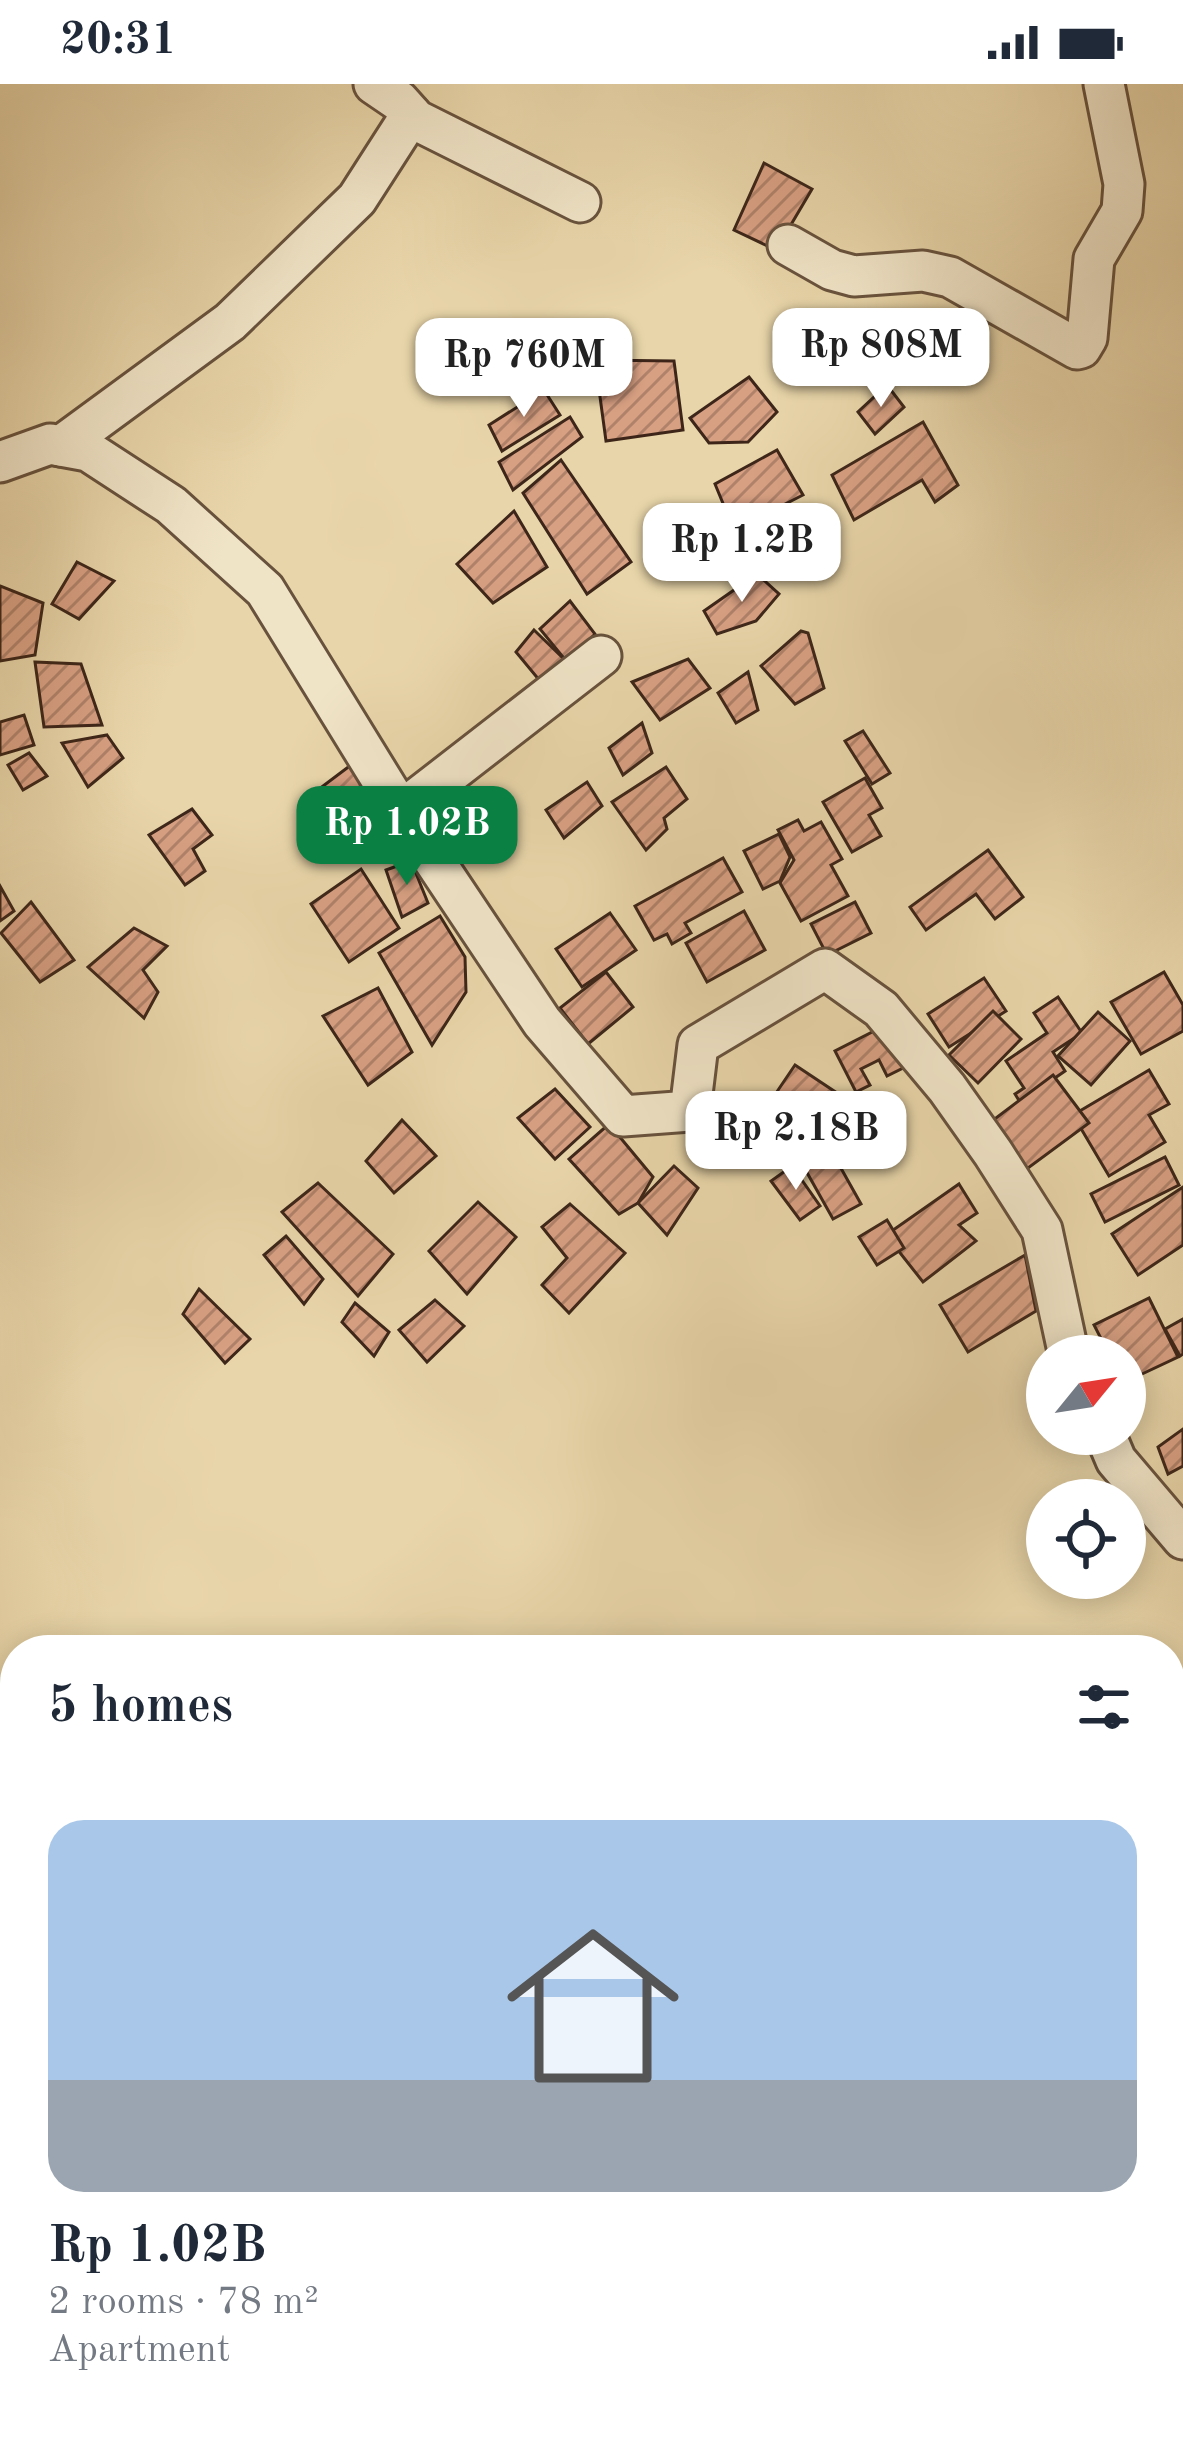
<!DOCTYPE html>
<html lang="en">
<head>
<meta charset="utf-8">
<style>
  body { margin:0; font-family:"Old Standard TT",serif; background:#f2f2f3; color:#1f2937; height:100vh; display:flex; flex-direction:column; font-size:45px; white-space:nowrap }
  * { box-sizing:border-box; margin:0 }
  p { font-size:39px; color:#747a83 }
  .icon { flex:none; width:66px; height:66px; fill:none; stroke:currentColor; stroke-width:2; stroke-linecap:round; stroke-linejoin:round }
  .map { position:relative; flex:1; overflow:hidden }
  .details { position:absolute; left:0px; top:1551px; width:1185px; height:807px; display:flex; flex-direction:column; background:#fff; border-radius:48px 48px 0 0; box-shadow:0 6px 30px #0003 }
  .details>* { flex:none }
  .needle { width:78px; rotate:60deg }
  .buttons { position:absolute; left:1026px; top:1251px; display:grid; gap:24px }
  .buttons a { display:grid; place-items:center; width:120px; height:120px; border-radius:50%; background:#fff; box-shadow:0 6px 30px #0003; font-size:60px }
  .price { position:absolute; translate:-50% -102px; padding:0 27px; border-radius:24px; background:#fff; color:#222; font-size:39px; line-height:78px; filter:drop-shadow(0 3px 6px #0008) }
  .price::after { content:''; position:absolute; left:50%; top:72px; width:36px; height:27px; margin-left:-18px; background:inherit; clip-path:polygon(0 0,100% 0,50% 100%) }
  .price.active { background:#0b8043; color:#fff }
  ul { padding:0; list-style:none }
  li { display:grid; align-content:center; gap:24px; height:636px; padding:0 48px }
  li+li { border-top:3px solid #e0e1e3 }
  li span { display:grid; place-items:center; height:372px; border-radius:36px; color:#555 }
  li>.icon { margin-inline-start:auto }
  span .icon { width:216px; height:216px; fill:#fffc; stroke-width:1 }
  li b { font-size:51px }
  h2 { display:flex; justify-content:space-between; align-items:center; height:144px; padding:0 48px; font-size:51px }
  .status { display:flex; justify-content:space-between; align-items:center; height:84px; padding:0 60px; background:#fff; direction:ltr }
  .status svg { height:33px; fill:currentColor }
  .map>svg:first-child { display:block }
</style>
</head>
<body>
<div class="status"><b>20:31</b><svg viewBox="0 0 49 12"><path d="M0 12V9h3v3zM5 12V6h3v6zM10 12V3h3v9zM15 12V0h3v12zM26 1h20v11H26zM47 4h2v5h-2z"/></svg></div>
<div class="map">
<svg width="1183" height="2356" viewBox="0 0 1183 2356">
  <defs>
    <pattern id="building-hatch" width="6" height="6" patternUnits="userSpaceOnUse" patternTransform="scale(3)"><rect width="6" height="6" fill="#d8a083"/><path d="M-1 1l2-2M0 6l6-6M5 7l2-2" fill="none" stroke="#b0826a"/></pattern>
  </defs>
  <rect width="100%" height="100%" fill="#e8d5a9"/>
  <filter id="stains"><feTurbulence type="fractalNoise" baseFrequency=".00167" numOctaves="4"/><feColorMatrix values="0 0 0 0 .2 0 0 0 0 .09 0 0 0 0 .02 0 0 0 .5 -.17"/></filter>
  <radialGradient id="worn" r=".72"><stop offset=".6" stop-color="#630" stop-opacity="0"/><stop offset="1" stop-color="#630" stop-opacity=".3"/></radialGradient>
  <g fill="url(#building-hatch)" stroke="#3d2619" stroke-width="3">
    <path d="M764,79L812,105L776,166L734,146Z"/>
    <path d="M595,276L674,277L683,346L606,357Z"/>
    <path d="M749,293L777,328L748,358L709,359L690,334Z"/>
    <path d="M887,301L904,323L875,350L858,328Z"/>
    <path d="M544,306L560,331L502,367L489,341Z"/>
    <path d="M570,333L582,353L513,406L499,378Z"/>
    <path d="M923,338L958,401L935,418L922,396L854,436L832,391Z"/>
    <path d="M777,366L803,411L734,446L715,400Z"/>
    <path d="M561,376L631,478L587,510L523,409Z"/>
    <path d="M514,427L547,483L493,519L457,480Z"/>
    <path d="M77,478L114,497L79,535L52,520Z"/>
    <path d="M757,490L779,510L756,537L717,550L704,527Z"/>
    <path d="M0,502L43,519L35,571L0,577Z"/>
    <path d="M570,517L595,550L567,578L540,545Z"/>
    <path d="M534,546L567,578L540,597L516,568Z"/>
    <path d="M801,547L808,549L824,604L795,620L761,582Z"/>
    <path d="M688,575L710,604L660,636L632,598Z"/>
    <path d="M35,578L81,580L102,641L44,643Z"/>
    <path d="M748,588L758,626L736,639L718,609Z"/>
    <path d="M24,631L34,661L0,671V638Z"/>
    <path d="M642,639L652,669L623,691L609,664Z"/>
    <path d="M863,647L890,689L872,700L845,657Z"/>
    <path d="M107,651L123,674L88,703L62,659Z"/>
    <path d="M29,669L47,692L23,706L8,681Z"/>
    <path d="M351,681L374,717L340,743L315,708Z"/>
    <path d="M666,683L687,715L664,734L667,745L646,766L612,718Z"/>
    <path d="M865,694L882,724L869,731L881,752L852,768L823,718Z"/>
    <path d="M587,698L602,722L564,754L546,726Z"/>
    <path d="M374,717L388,734L356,759L344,740Z"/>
    <path d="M192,725L212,751L193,765L205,787L185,801L149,751Z"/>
    <path d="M798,736L804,747L821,738L842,775L831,781L848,812L801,837L780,799L794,776L778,746Z"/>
    <path d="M779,750L790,773L780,797L763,805L744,767Z"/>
    <path d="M988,766L1023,813L995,835L976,810L926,846L910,823Z"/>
    <path d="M723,774L742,808L685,839L691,849L672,860L667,850L654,856L635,822Z"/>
    <path d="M411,777L428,819L402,833L386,786Z"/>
    <path d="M361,785L399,844L349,878L311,820Z"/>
    <path d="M0,802L14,827L0,837Z"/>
    <path d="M31,818L74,876L40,898L1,849Z"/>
    <path d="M855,818L871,849L827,871L811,840Z"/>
    <path d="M744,827L765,866L707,898L686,859Z"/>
    <path d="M610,829L636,866L582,903L556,865Z"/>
    <path d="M440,832L465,873L466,908L432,961L379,869Z"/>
    <path d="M134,844L167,862L143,886L158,908L144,934L88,883Z"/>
    <path d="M606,888L633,923L588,960L560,924Z"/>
    <path d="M1164,888L1183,921V947L1141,970L1111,918Z"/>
    <path d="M984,894L1006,927L949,963L928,930Z"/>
    <path d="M378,904L412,968L368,1001L323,932Z"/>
    <path d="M1058,913L1082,949L1053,968L1065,987L1020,1018L1015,1010L1024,1004L1006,977L1047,949L1034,929Z"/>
    <path d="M993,927L1021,955L978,999L949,971Z"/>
    <path d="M1098,928L1130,957L1091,1001L1058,972Z"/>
    <path d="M884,942L905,983L887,992L879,976L861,985L870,1001L856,1008L835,967Z"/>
    <path d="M795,981L840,1011L815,1048L770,1018Z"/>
    <path d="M1149,986L1169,1020L1149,1031L1165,1058L1109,1092L1073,1031Z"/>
    <path d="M1053,991L1089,1039L1024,1087L988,1040Z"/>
    <path d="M555,1005L590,1043L555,1075L518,1034Z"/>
    <path d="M402,1036L436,1072L394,1109L366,1077Z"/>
    <path d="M609,1040L653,1093L638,1119L619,1130L569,1075Z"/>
    <path d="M833,1070L861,1120L833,1135L805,1085Z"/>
    <path d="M1165,1073L1179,1101L1105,1138L1091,1110Z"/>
    <path d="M674,1082L698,1104L667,1151L638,1119Z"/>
    <path d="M792,1082L820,1122L800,1136L771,1097Z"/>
    <path d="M318,1099L393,1170L358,1212L282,1128Z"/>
    <path d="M959,1100L977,1129L959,1141L976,1157L923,1198L886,1151Z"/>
    <path d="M1183,1103V1161L1138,1191L1112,1150Z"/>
    <path d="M478,1118L516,1153L467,1210L429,1167Z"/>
    <path d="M570,1120L625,1169L569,1229L542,1201L567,1174L542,1143Z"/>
    <path d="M887,1136L904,1164L877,1181L859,1153Z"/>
    <path d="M286,1152L323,1195L304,1220L264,1171Z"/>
    <path d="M1025,1171L1036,1227L968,1268L940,1221Z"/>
    <path d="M199,1205L250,1255L225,1279L183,1230Z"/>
    <path d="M1149,1214L1178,1273L1125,1298V1272H1110L1094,1241Z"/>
    <path d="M435,1216L464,1242L427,1278L399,1246Z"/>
    <path d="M355,1219L389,1248L374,1272L342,1238Z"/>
    <path d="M1183,1235V1270L1180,1272L1165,1245Z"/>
    <path d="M1183,1345V1382L1168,1390L1158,1363Z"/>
  </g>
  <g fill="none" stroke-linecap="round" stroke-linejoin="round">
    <g stroke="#68523d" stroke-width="45">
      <g id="street">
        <path d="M374,0L399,17L416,36L580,118"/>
        <path d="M788,161L832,186L854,192L923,187L950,193L1077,265L1081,264L1087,254L1094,175L1122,127L1124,100L1104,0"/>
        <path d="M61,362L230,238L357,115L411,31"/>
        <path d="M0,378L50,360L88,367L171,421L265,506L401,727L542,938L623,1032L690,1027L698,961L825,885L881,925L947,1004L993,1069L1042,1146L1069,1272"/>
        <path d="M401,727L601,572"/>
        <path d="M1105,1350L1116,1376L1183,1455"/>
        <path d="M1170,1877L1183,1863"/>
        <path d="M1170,2077L1183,2096"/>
      </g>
    </g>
    <use href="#street" stroke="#f0e4c7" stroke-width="39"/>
  </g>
  <rect width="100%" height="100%" filter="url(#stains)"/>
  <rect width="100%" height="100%" fill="url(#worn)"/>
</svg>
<div class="buttons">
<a><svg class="needle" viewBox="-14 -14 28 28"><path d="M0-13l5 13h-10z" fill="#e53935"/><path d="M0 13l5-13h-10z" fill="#747a83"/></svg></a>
<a><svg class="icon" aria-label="locate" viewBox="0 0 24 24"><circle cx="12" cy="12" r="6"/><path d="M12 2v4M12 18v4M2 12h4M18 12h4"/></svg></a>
</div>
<b class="price" style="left:881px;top:326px">Rp 808M</b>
<b class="price" style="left:524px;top:336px">Rp 760M</b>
<b class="price" style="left:742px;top:521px">Rp 1.2B</b>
<b class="price active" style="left:407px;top:804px">Rp 1.02B</b>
<b class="price" style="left:796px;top:1109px">Rp 2.18B</b>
<section class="details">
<h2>5 homes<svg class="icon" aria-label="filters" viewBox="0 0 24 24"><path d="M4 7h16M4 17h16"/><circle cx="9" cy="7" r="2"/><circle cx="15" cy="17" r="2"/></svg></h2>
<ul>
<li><span style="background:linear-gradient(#a9c7e8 70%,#9aa5b1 0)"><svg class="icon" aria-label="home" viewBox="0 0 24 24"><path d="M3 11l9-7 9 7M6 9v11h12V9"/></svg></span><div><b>Rp 1.02B</b><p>2 rooms · 78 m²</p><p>Apartment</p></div></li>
</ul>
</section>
</div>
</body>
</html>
